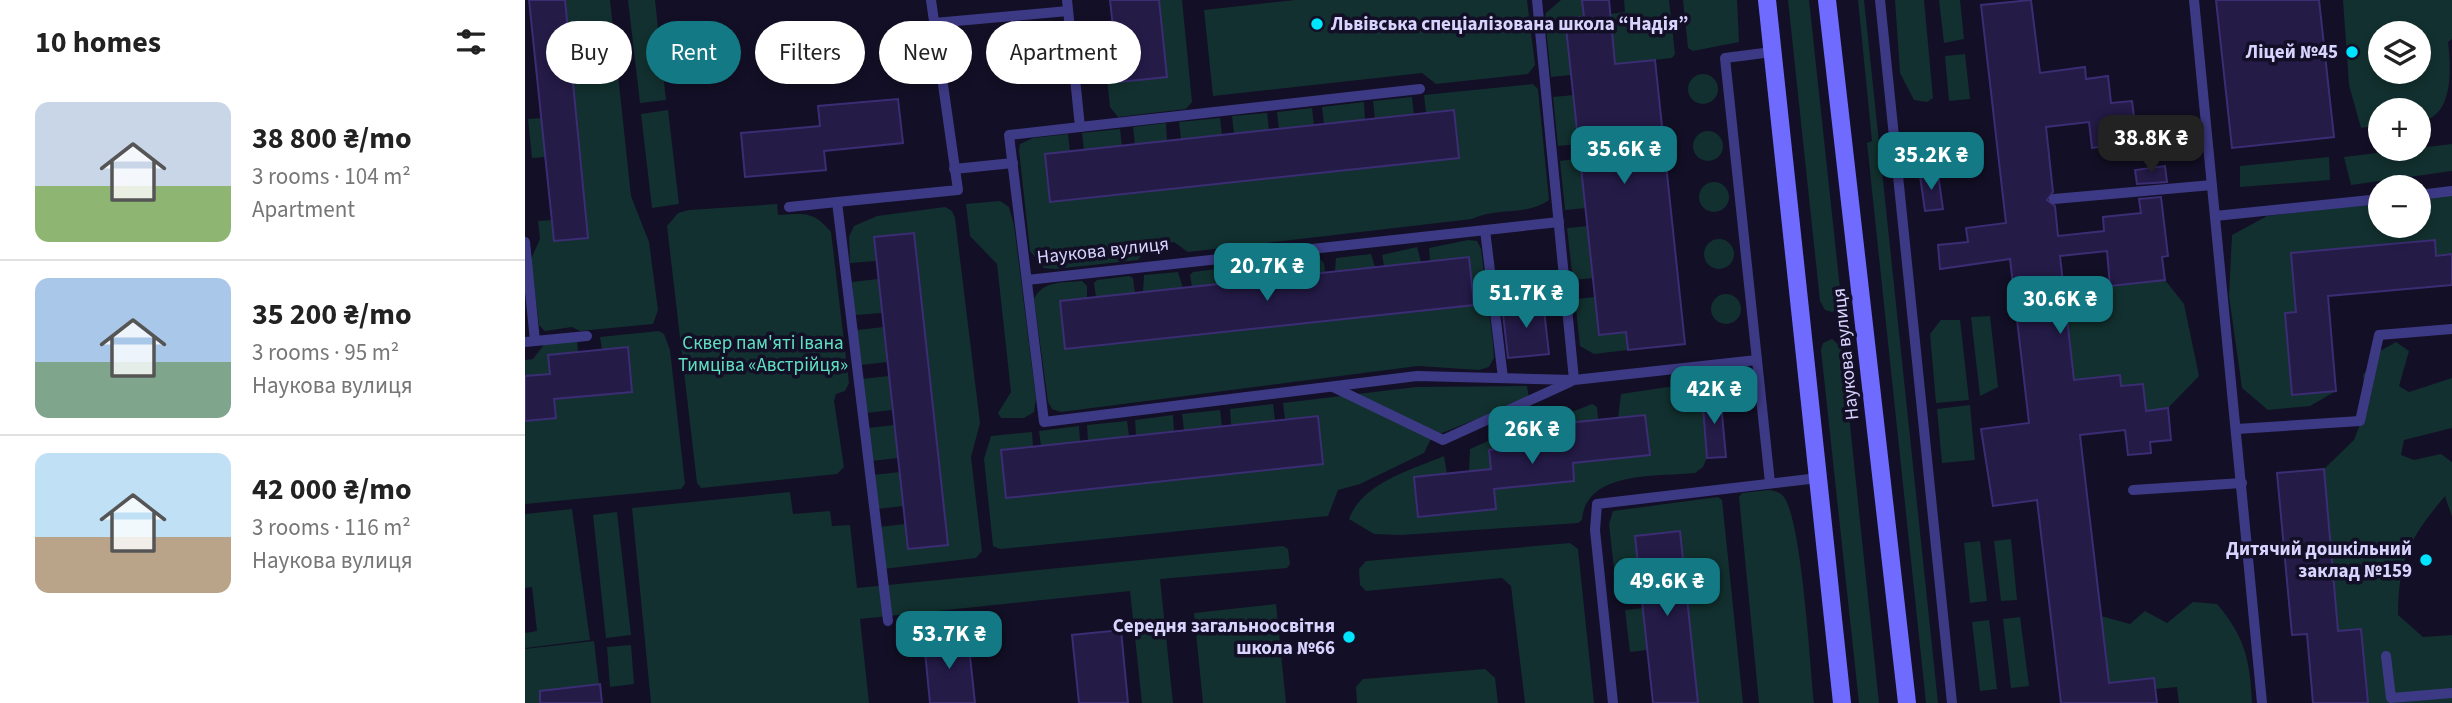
<!DOCTYPE html>
<html lang="en">
<head>
<meta charset="utf-8">
<style>
  body { margin:0; font-family:"Source Sans 3",sans-serif; background:#f6f6f6; color:#222; height:100vh; display:flex; flex-direction:column; font-size:26px; white-space:nowrap }
  * { box-sizing:border-box; margin:0 }
  p { font-size:23px; color:#767676 }
  .icon { flex:none; width:38px; height:38px; fill:none; stroke:currentColor; stroke-width:2; stroke-linecap:round; stroke-linejoin:round }
  .map { position:relative; flex:1; overflow:hidden }
  .panel { display:flex; flex-direction:column; background:#fff; width:525px }
  .panel>* { flex:none }
  .hud { position:absolute; left:21px; top:21px; width:665px; height:63px; display:flex; gap:14px }
  .controls { position:absolute; left:1843px; top:21px; display:grid; gap:14px }
  .controls a { display:grid; place-items:center; width:63px; height:63px; border-radius:50%; background:#fff; box-shadow:0 4px 10px #0003; font-size:35px }
  .price { position:absolute; translate:-50% -60px; padding:0 16px; border-radius:14px; background:#137a85; color:#fff; font-size:23px; line-height:46px; filter:drop-shadow(0 2px 4px #0008) }
  .price::after { content:''; position:absolute; left:50%; top:42px; width:21px; height:16px; margin-left:-10px; background:inherit; clip-path:polygon(0 0,100% 0,50% 100%) }
  .price.selected { background:#222; color:#fff }
  ul { padding:0; list-style:none }
  li { display:flex; align-items:center; gap:21px; height:175px; padding:0 35px }
  li+li { border-top:2px solid #e0e0e0 }
  li span { display:grid; place-items:center; flex:none; width:196px; height:140px; border-radius:14px; color:#555 }
  li>.icon { margin-inline-start:auto }
  span .icon { width:84px; height:84px; fill:#fffc; stroke-width:1 }
  li b { font-size:30px }
  h2 { display:flex; justify-content:space-between; align-items:center; height:84px; padding:0 35px; font-size:30px }
  .chip { padding:0 24px; border-radius:32px; background:#fff; box-shadow:0 4px 10px #0003; font-size:24px; line-height:63px }
  .chip.selected { background:#137a85; color:#fff }
  main { display:flex; flex:1; min-height:0 }
  .map>svg:first-child { display:block }
</style>
</head>
<body>
<main>
<section class="panel">
<h2>10 homes<svg class="icon" aria-label="filters" viewBox="0 0 24 24"><path d="M4 7h16M4 17h16"/><circle cx="9" cy="7" r="2"/><circle cx="15" cy="17" r="2"/></svg></h2>
<ul>
<li><span style="background:linear-gradient(#c9d6e8 60%,#8fb573 0)"><svg class="icon" aria-label="home" viewBox="0 0 24 24"><path d="M3 11l9-7 9 7M6 9v11h12V9"/></svg></span><div><b>38 800 ₴/mo</b><p>3 rooms · 104 m²</p><p>Apartment</p></div></li>
<li><span style="background:linear-gradient(#a9c7e8 60%,#7fa58c 0)"><svg class="icon" aria-label="home" viewBox="0 0 24 24"><path d="M3 11l9-7 9 7M6 9v11h12V9"/></svg></span><div><b>35 200 ₴/mo</b><p>3 rooms · 95 m²</p><p>Наукова вулиця</p></div></li>
<li><span style="background:linear-gradient(#bfe0f5 60%,#b9a48a 0)"><svg class="icon" aria-label="home" viewBox="0 0 24 24"><path d="M3 11l9-7 9 7M6 9v11h12V9"/></svg></span><div><b>42 000 ₴/mo</b><p>3 rooms · 116 m²</p><p>Наукова вулиця</p></div></li>
</ul>
</section>
<div class="map">
<svg width="1927" height="703" viewBox="0 0 1927 703">
  <rect width="100%" height="100%" fill="#130f26"/>
  <g fill="#12302f" fill-rule="evenodd">
    <path d="M40,0H85L106,196L124,242L133,310L128,324L55,331L47,327L20,331L14,325L6,259L15,239L13,221L27,220L29,241L63,237Z"/>
    <path d="M103,0H130L141,100L115,103Z"/>
    <path d="M634,0H657L667,102L661,109L593,117L585,107L580,60L591,59L594,82L642,77Z"/>
    <path d="M770,0H1002L1010,65L1003,74L911,84L897,73L688,96L679,10Z"/>
    <path d="M1036,0H1057L1059,17L1041,18L1046,75L1026,77L1020,19L1021,13Z"/>
    <path d="M1099,0H1144L1150,54L1147,58L1090,64L1085,14L1100,12Z"/>
    <path d="M1158,0H1212L1214,42L1168,51L1163,48Z"/>
    <path d="M1263,0H1284L1316,298L1314,309L1307,312L1300,310L1295,301Z"/>
    <path d="M1333,0H1339L1413,703H1401L1342,143L1347,141Z"/>
    <path d="M1370,0H1399L1408,98L1402,102L1389,100L1375,73Z"/>
    <path d="M1414,0H1435L1439,39L1419,43Z"/>
    <path d="M1818,0H1927V39L1923,42C1927,74 1927,119 1894,121V110H1855V125L1836,128L1824,85ZM1855,33H1894V72H1855Z"/>
    <path d="M1440,54L1445,99L1424,101L1420,56Z"/>
    <circle cx="1178" cy="89" r="15"/>
    <path d="M1008,84L1013,89L1024,200C1003,216 971,207 947,219L663,252L649,242L623,245L613,260L530,269L519,268L505,251L494,150L495,144L508,138L543,134L545,152L520,154L526,202L933,158L929,110L901,113L899,95Z"/>
    <path d="M1049,95L1054,144L1033,146L1028,97Z"/>
    <path d="M887,97L889,115L850,119L848,101Z"/>
    <path d="M839,102L840,120L799,124L797,107Z"/>
    <path d="M787,108L789,125L754,129L752,112Z"/>
    <path d="M143,110L154,204L127,208L116,114Z"/>
    <path d="M742,113L744,130L709,134L707,116Z"/>
    <path d="M17,118L20,157L7,158L3,119Z"/>
    <path d="M695,118L697,135L656,139L654,122Z"/>
    <path d="M641,123L642,141L610,145L608,127Z"/>
    <path d="M595,129L597,146L559,150L557,133Z"/>
    <circle cx="1183" cy="146" r="15"/>
    <path d="M1927,144V171L1826,185L1819,157Z"/>
    <path d="M1804,157L1805,180L1715,187V166Z"/>
    <path d="M1055,158L1061,208L1040,210L1035,161Z"/>
    <circle cx="1189" cy="197" r="15"/>
    <path d="M1927,186V254L1911,256L1909,240L1766,253L1771,312L1760,313L1767,394L1811,391L1785,406L1743,410L1717,388L1704,296L1707,235L1742,216L1855,203V226H1894V191Z"/>
    <path d="M475,201L484,207L489,225L511,399L509,412L499,418H476L473,413L486,392L472,264L445,236L441,204Z"/>
    <path d="M252,204L253,215C280,214 287,210 306,232L324,383L320,391L311,394L309,401L319,467L312,474L176,488L172,483L142,226L153,213L164,210Z"/>
    <path d="M420,207L427,211L430,218L455,423L446,457L457,551L451,558L358,569L354,527L380,524L383,549L423,544L389,233L349,237L351,261L325,263L324,237L329,226L352,216Z"/>
    <path d="M1063,226L1069,278L1048,280L1042,228Z"/>
    <circle cx="1194" cy="254" r="15"/>
    <path d="M943,240L952,241L956,249L968,343L969,358L964,367L954,370L893,366L536,412L527,409L523,402L509,299C518,280 538,283 557,281L562,286V298L535,301L540,348L944,257L905,261L904,248Z"/>
    <path d="M892,247L896,262L859,266L857,255Z"/>
    <path d="M846,254L850,267L810,271L811,258Z"/>
    <path d="M795,259L799,263L800,272L762,276L761,265L765,262Z"/>
    <path d="M746,264L750,278L713,282L712,271Z"/>
    <path d="M700,268L705,283L667,287L665,275L668,272Z"/>
    <path d="M653,272L658,288L618,292L619,275Z"/>
    <path d="M604,276L608,278L610,293L571,297L569,283L572,280Z"/>
    <path d="M353,279L357,313L330,315L327,282Z"/>
    <path d="M1640,280L1659,304L1674,376L1643,408L1621,411L1618,384L1596,386L1594,375L1549,380L1539,289L1569,281L1585,286Z"/>
    <circle cx="1201" cy="309" r="15"/>
    <path d="M1070,297L1101,332L1103,350L1069,354L1055,346L1050,299Z"/>
    <path d="M1465,316L1473,387L1455,396L1446,317Z"/>
    <path d="M1416,320H1435L1444,400L1411,403L1405,334Z"/>
    <path d="M359,327L362,362L336,365L332,330Z"/>
    <path d="M134,331L139,334L145,350L160,484L156,489L0,504V421L31,418L29,399L107,392L103,347L77,350L75,337Z"/>
    <path d="M52,339L53,352L23,355L25,374L0,376V360L8,359L21,342Z"/>
    <path d="M1307,339L1317,348L1354,703H1334L1296,350L1298,343Z"/>
    <path d="M1871,342L1884,351L1874,386L1884,392L1927,378V428L1879,440L1876,455L1889,460L1916,454L1927,462V517L1920,496C1884,539 1874,558 1873,615L1898,637L1927,635V703H1843L1836,629L1813,631L1799,469L1829,440L1841,409L1838,375L1855,351Z"/>
    <path d="M364,376L367,410L341,413L337,379Z"/>
    <path d="M1156,385L1171,388L1177,394L1182,458L1178,467L1170,473C1133,477 1061,470 1057,520L1053,523L876,535L849,534L824,519C837,483 886,470 919,456L922,474L889,478L893,517L971,509L969,489L1049,481L1048,463L1125,454L1120,416L1093,418L1096,394Z"/>
    <path d="M1002,386L1004,398L907,437L899,453L835,484L813,490L803,516L475,549L468,546L459,459L466,436L507,432L508,446L476,450L481,498L798,464L793,416L760,419L758,403L891,387Z"/>
    <path d="M748,404L750,420L706,425L705,409Z"/>
    <path d="M1067,404L1072,407L1073,420L1043,424L1045,442L1015,445L1014,428L1019,423Z"/>
    <path d="M1445,405L1450,460L1417,463L1412,409Z"/>
    <path d="M695,410L697,426L659,430L657,414Z"/>
    <path d="M648,415L649,431L611,435L610,420Z"/>
    <path d="M602,421L604,436L563,441L562,425Z"/>
    <path d="M369,425L373,458L346,461L343,428Z"/>
    <path d="M554,426L555,441L516,446L514,431Z"/>
    <path d="M990,429L996,432L998,447L964,450L966,469L944,471L945,449Z"/>
    <path d="M375,472L378,506L352,509L348,475Z"/>
    <path d="M1244,490C1250,491 1255,492 1259,497C1277,523 1285,664 1289,703H1234L1214,497L1217,493Z"/>
    <path d="M265,492L268,514L305,511L307,526L325,525L332,588L758,546L763,549L765,564L762,568L635,579L648,703H617L605,591L335,619L344,703H126L107,508Z"/>
    <path d="M1193,497L1197,500L1218,703H1173L1115,581L1096,582L1090,578L1084,524L1088,511Z"/>
    <path d="M47,509L65,640L0,648V633L12,631L7,587L0,588V514Z"/>
    <path d="M92,512L106,635L81,638L68,515Z"/>
    <path d="M1486,539L1492,600L1476,601L1469,541Z"/>
    <path d="M1455,541L1462,601L1445,603L1439,543Z"/>
    <path d="M1045,543L1053,549L1069,703H1000L986,586L977,578L841,591L835,585L834,569L841,561Z"/>
    <path d="M1668,602L1692,604C1720,637 1725,660 1727,703H1654L1652,687L1630,689L1584,683L1576,616L1605,624L1620,611L1642,623Z"/>
    <path d="M751,604L761,703H678L669,613Z"/>
    <path d="M1118,608L1122,650L1105,652L1100,610Z"/>
    <path d="M1495,617L1504,686L1486,688L1478,619Z"/>
    <path d="M1464,620L1472,689L1455,691L1447,622Z"/>
    <path d="M69,641L74,684L37,688L38,703H0V649Z"/>
    <path d="M106,645L109,684L85,687L82,647Z"/>
    <path d="M960,669L970,678L973,703H832L831,687L838,679Z"/>
  </g>
  <g fill="#241b47" stroke="#3b2d73" stroke-width="2">
    <path d="M4,0H40L63,238L29,241Z"/>
    <path d="M585,0H634L642,77L594,82Z"/>
    <path d="M1057,0H1084L1090,64L1130,60L1160,344L1103,350L1101,332L1074,335L1040,18L1059,17Z"/>
    <path d="M1506,0L1515,73L1560,67L1561,79L1583,76L1586,103L1607,101L1611,132L1589,135L1590,145L1567,148L1564,122L1521,127L1528,192L1522,200L1530,206L1533,236L1579,231L1578,217L1616,213L1614,199L1636,197L1643,256L1637,257L1640,280L1585,286L1582,251L1535,256L1549,380L1595,375L1596,386L1618,384L1621,411L1643,408L1646,440L1625,442L1626,453L1603,455L1600,430L1555,435L1584,683L1629,678L1632,703H1536L1512,500L1468,506L1456,429L1504,423L1485,259L1415,269L1413,245L1443,242L1441,228L1481,223L1456,5Z"/>
    <path d="M1691,0H1794L1809,137L1707,148Z"/>
    <path d="M373,99L378,143L299,151L301,170L220,177L216,133L295,126L293,106Z"/>
    <path d="M929,110L934,158L525,202L520,154Z"/>
    <path d="M1640,166L1642,182L1612,184L1610,170Z"/>
    <path d="M1413,174L1418,209L1400,211L1395,176Z"/>
    <path d="M389,233L423,545L383,549L349,237Z"/>
    <path d="M1910,240L1911,256L1927,254V285L1803,296L1811,391L1767,395L1760,313L1771,312L1766,253Z"/>
    <path d="M944,257L949,305L540,349L535,301Z"/>
    <path d="M1018,301L1024,354L983,358L977,305Z"/>
    <path d="M103,347L107,392L29,399L31,418L0,421V376L25,374L23,355Z"/>
    <path d="M1195,392L1201,457L1182,458L1177,394Z"/>
    <path d="M1120,415L1125,455L1048,463L1049,481L969,489L971,509L893,517L889,477L966,469L964,450L1045,442L1042,423Z"/>
    <path d="M793,416L798,464L481,498L476,450Z"/>
    <path d="M1799,469L1813,631L1836,629L1843,703H1788L1782,634L1767,635L1752,473Z"/>
    <path d="M1155,531L1173,703H1128L1110,536Z"/>
    <path d="M596,630L603,703H554L547,635Z"/>
    <path d="M443,637L450,703H405L399,641Z"/>
    <path d="M75,684L77,703H15V691Z"/>
  </g>
  <g fill="none" stroke-linecap="round" stroke-linejoin="round">
    <g stroke="#3d3a85" stroke-width="10">
      <path d="M542,0L555,127L484,135L519,422L892,376L1049,380"/>
      <path d="M1012,0L1049,380L1232,360L1245,483"/>
      <path d="M1355,0L1427,703"/>
      <path d="M1669,0L1737,703"/>
      <path d="M409,23L543,11"/>
      <path d="M555,127L895,89"/>
      <path d="M429,169L488,163"/>
      <path d="M1894,195L1927,191"/>
      <path d="M1529,199L1687,185"/>
      <path d="M264,207L312,202"/>
      <path d="M1690,216L1855,199"/>
      <path d="M960,230L978,378"/>
      <path d="M0,242L10,341L0,342"/>
      <path d="M502,280L1034,222"/>
      <path d="M10,341L62,336"/>
      <path d="M1232,360L1200,58L1247,52"/>
      <path d="M808,387L918,440L1045,382"/>
      <path d="M1712,429L1835,421L1854,335L1927,329"/>
      <path d="M1608,490L1717,483"/>
      <path d="M363,621L312,202L433,190L406,0"/>
      <path d="M1861,656L1866,698L1927,693"/>
      <path d="M1088,703L1070,530L1072,504L1293,478"/>
    </g>
    <g stroke="#6f6bff" stroke-width="18">
      <path d="M1242,0L1317,703"/>
      <path d="M1302,0L1382,703"/>
    </g>
  </g>
  <g fill="#00e5ff" stroke="#130f26" stroke-width="2.5">
    <circle cx="792" cy="24" r="7"/>
    <circle cx="1827" cy="52" r="7"/>
    <circle cx="1901" cy="560" r="7"/>
    <circle cx="824" cy="637" r="7"/>
  </g>
  <g text-anchor="middle" dominant-baseline="central" stroke-width="7" stroke-linejoin="round" paint-order="stroke">
    <g font-size="19" font-weight="bold" fill="#d9d4ff" stroke="#130f26" text-anchor="end">
      <text x="806" y="24" text-anchor="start">Львівська спеціалізована школа “Надія”</text>
      <text x="1813" y="52">Ліцей №45</text>
      <text x="1887" y="549">Дитячий дошкільний<tspan x="1887" dy="22">заклад №159</tspan></text>
      <text x="810" y="626">Середня загальноосвітня<tspan x="810" dy="22">школа №66</tspan></text>
    </g>
    <g font-size="19" fill="#d9d4ff" stroke="#130f26">
      <text transform="translate(578 251) rotate(-6)">Наукова вулиця</text>
      <text transform="translate(1321 354) rotate(-96)">Наукова вулиця</text>
    </g>
    <g font-size="19" fill="#5fe0c0" stroke="#130f26">
      <text x="238" y="343">Сквер пам'яті Івана<tspan x="238" dy="22">Тимціва «Австрійця»</tspan></text>
    </g>
  </g>
</svg>
<div class="controls">
<a><svg class="icon" aria-label="layers" viewBox="0 0 24 24"><path d="M12 4l9 5-9 5-9-5zM3 14l9 5 9-5"/></svg></a>
<a>+</a>
<a>−</a>
</div>
<b class="price selected" style="left:1626px;top:175px">38.8K ₴</b>
<b class="price" style="left:1099px;top:186px">35.6K ₴</b>
<b class="price" style="left:1406px;top:192px">35.2K ₴</b>
<b class="price" style="left:742px;top:303px">20.7K ₴</b>
<b class="price" style="left:1001px;top:330px">51.7K ₴</b>
<b class="price" style="left:1535px;top:336px">30.6K ₴</b>
<b class="price" style="left:1189px;top:426px">42K ₴</b>
<b class="price" style="left:1007px;top:466px">26K ₴</b>
<b class="price" style="left:1142px;top:618px">49.6K ₴</b>
<b class="price" style="left:424px;top:671px">53.7K ₴</b>
<div class="hud">
<a class="chip">Buy</a>
<a class="chip selected">Rent</a>
<a class="chip">Filters</a>
<a class="chip">New</a>
<a class="chip">Apartment</a>
</div>
</div>
</main>
</body>
</html>
